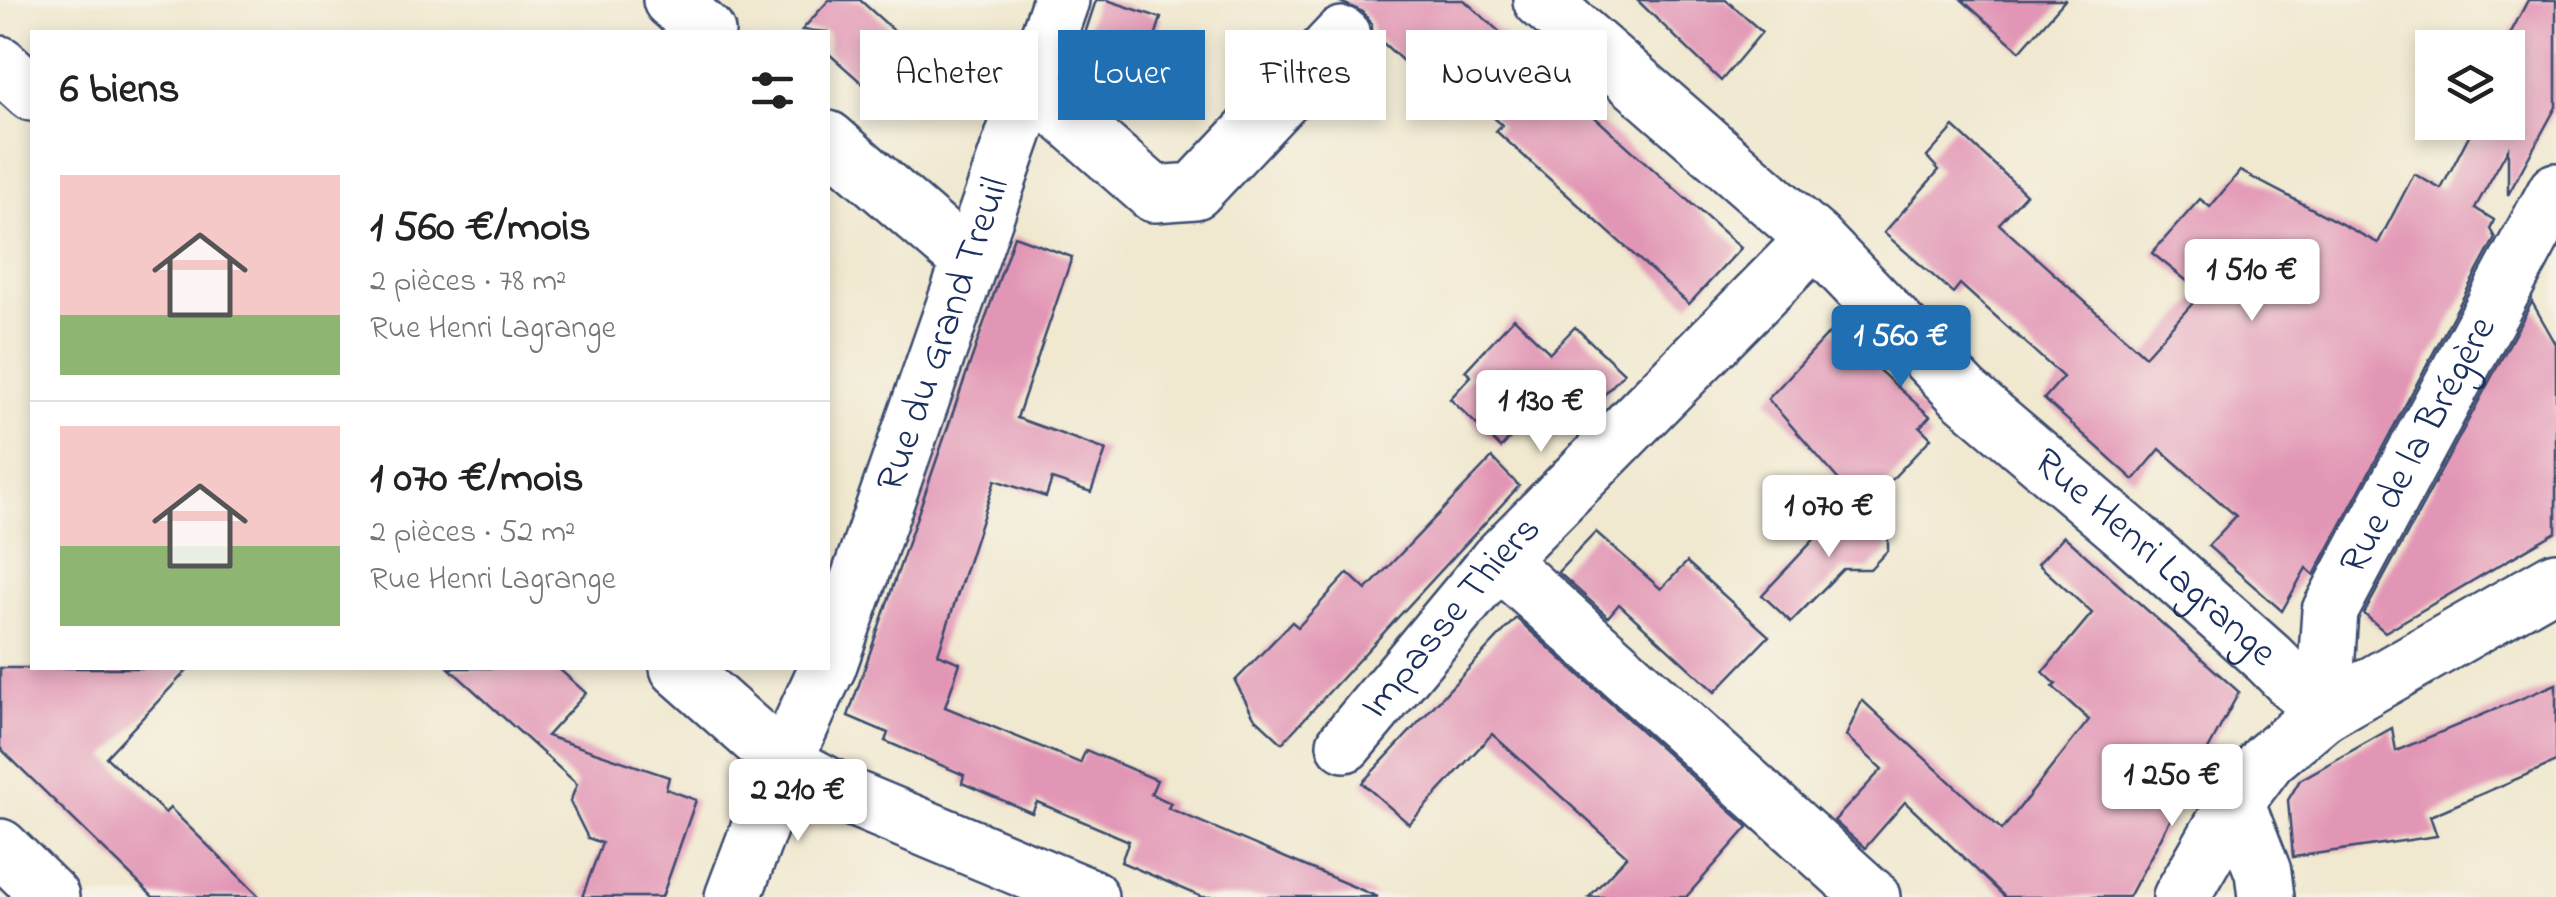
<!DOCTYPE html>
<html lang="fr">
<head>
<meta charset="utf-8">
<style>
  body { margin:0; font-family:"Indie Flower",sans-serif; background:#f6f6f6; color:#222; height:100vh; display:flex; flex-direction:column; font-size:38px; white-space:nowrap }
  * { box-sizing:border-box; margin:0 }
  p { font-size:32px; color:#767676 }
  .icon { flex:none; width:55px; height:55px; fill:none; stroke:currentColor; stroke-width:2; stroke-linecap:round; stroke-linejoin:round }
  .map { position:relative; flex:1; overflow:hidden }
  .side { position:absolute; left:30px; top:30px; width:800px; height:640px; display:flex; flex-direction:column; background:#fff; border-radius:0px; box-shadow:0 5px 15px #0003 }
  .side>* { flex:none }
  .guide { position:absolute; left:860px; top:30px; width:950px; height:90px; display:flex; gap:20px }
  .fabs { position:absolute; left:2415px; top:30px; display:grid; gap:20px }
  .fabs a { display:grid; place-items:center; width:110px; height:110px; border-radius:0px; background:#fff; box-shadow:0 5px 15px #0003; font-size:50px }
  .price { position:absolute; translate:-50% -85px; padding:0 22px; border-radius:10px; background:#fff; color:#222; font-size:32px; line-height:65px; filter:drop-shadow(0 2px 5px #0008) }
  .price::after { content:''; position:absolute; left:50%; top:60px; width:30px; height:22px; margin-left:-15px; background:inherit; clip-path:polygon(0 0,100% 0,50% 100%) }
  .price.current { background:#1f6fb2; color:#fff }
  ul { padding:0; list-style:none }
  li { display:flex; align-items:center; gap:30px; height:250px; padding:0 30px }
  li+li { border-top:2px solid #e0e0e0 }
  li span { display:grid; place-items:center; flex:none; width:280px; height:200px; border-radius:0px; color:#555 }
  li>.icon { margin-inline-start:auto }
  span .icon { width:120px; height:120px; fill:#fffc; stroke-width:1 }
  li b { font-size:42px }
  h2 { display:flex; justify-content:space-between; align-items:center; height:120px; padding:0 30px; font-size:42px }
  .chip { padding:0 35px; border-radius:0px; background:#fff; box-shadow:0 5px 15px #0003; font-size:35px; line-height:90px }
  .chip.current { background:#1f6fb2; color:#fff }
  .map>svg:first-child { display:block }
</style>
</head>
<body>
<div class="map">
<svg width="2556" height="897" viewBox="0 0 2556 897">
  <rect width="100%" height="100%" fill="#f7f3e8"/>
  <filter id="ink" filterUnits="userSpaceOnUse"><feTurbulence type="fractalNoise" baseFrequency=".01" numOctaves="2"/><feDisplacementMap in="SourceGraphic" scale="20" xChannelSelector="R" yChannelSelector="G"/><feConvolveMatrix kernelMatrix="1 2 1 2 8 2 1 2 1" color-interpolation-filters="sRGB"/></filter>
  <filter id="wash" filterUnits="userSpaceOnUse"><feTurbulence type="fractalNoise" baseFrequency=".0048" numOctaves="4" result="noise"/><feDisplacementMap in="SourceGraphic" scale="40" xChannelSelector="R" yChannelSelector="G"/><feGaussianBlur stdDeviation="2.25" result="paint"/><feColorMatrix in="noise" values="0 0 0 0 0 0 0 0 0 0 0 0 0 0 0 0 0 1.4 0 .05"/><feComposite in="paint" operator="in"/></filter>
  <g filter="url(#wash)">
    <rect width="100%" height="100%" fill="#f0e8cf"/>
    <g id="blocks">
      <g fill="#e296b5">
        <path d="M829,0H860L931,64L891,109L828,53V32L802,30Z"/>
        <path d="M1096,0H1107L1161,18L1144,71L1133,69L1116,119L1070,79Z"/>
        <path d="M1336,0H1464L1741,248L1689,304L1496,131L1502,125L1440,68L1426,82L1372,33V25L1363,12Z"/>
        <path d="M1637,0H1726L1762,32L1721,81Z"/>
        <path d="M1962,0H2065L2020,51Z"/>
        <path d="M2528,0H2556V107L2508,195V149L2475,208L2494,220L2490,229L2495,238L2314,575L2306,568L2282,611L2208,546L2236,516L2160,449L2134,480L2044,399L2063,377L1960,284L1953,293L1884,233L1939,170L1927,157L1954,127L2026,194L1999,224L2145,356L2202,293L2152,253L2200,199L2210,207L2240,171L2378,243L2414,174L2441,189L2476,122H2508V38Z"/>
        <path d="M1014,236L1072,257L1017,418L1106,450L1091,492L1052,479L1046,497L995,480L938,654L960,663L945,707L1080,763L1086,750L1157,780L1151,794L1171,803L1168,808L1378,897H1202L1121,862L1129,841L1037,802L1032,813L962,783L964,775L885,741L888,733L848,716Z"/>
        <path d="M2532,302L2556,344V532L2385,632L2364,614Z"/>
        <path d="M1514,318L1550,353L1575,327L1624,373L1572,430L1542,402L1501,448L1450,399L1471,376L1465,371Z"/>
        <path d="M1833,329L1930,416L1920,427L1931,438L1864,509L1768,399Z"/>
        <path d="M1492,458L1519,486L1282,743L1254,717L1235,681L1292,622L1298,627L1348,573L1366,590Z"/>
        <path d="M1852,499L1888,534V550L1870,569H1843L1791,622L1762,595Z"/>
        <path d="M1596,532L1661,589L1687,562L1769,636L1715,692L1619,604L1608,617L1558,572Z"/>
        <path d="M2064,536L2239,692L2129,897H2005L1905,802L1865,848L1834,821L1882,769L1846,736L1862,700L2002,830L2089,720L2053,687L2056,684L2043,672L2092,613L2038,564Z"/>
        <path d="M1516,618L1748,827L1686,897H1589L1627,856L1492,734L1409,824L1362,783Z"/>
        <path d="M0,668H189L106,757L165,813L170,808L260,897H153L0,748Z"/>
        <path d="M449,668H558L586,693L547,736L669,777L666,789L696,800L662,897H582L602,843L588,838L570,802L577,784Z"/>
        <path d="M2556,684V762L2430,816L2437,836L2293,857L2288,800L2300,780L2392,728L2396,751Z"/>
      </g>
    </g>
  </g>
  <g filter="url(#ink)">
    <use href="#blocks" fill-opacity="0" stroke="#3b4b6f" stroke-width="2.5"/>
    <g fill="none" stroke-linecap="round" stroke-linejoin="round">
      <g stroke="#3b4b6f" stroke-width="60">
        <g id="minor">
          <path d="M671,0L707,32"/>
          <path id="s1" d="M1541,0L1815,239L1964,394L2132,537L2269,659L2323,713"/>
          <path d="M0,64L32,93"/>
          <path d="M1031,86L1154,194L1195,191L1342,35"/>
          <path d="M828,139L968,260"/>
          <path d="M1498,560L1872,897"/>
          <path id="s2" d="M828,667L1061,0"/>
          <path d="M678,668L784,762L850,797L1090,897"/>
          <path id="s3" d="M2323,713L2330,611L2556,191"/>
          <path id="s4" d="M1345,744L1498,560L1815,239"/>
          <path d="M2236,802L2263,872L2266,897"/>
          <path d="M0,847L51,897"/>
          <path d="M733,897L784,762L827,668"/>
          <path d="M2181,897L2236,802L2268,759L2323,713L2556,580"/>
        </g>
      </g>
      <use href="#minor" stroke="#fff" stroke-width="55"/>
    </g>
  </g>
  <g text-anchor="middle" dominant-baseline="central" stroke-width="10" stroke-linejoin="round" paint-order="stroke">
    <g font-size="40" fill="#1b2f5e" stroke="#f7f3e8">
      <text stroke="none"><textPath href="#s2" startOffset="352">Rue du Grand Treuil</textPath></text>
      <text stroke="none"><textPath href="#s3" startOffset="290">Rue de la Brégère</textPath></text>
      <text stroke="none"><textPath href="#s1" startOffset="830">Rue Henri Lagrange</textPath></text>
      <text stroke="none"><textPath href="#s4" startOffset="165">Impasse Thiers</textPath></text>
    </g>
  </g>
</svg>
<div class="fabs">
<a><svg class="icon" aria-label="layers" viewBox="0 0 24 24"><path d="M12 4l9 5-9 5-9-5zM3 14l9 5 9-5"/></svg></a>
</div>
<b class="price" style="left:2252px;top:324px">1 510 €</b>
<b class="price current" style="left:1901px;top:390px">1 560 €</b>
<b class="price" style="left:1541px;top:455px">1 130 €</b>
<b class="price" style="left:1829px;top:560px">1 070 €</b>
<b class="price" style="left:2172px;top:829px">1 250 €</b>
<b class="price" style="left:798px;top:844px">2 210 €</b>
<div class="guide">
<a class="chip">Acheter</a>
<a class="chip current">Louer</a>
<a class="chip">Filtres</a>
<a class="chip">Nouveau</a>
</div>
<section class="side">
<h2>6 biens<svg class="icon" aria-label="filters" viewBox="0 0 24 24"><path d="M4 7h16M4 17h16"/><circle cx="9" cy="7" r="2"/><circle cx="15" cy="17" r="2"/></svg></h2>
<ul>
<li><span style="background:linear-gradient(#f6c9c9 70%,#8fb573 0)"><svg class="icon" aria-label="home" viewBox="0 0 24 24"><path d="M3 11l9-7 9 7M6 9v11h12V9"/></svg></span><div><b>1 560 €/mois</b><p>2 pièces · 78 m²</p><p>Rue Henri Lagrange</p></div></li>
<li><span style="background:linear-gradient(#f6c9c9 60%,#8fb573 0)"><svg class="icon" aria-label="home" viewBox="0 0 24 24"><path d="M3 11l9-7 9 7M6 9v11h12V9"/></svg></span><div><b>1 070 €/mois</b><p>2 pièces · 52 m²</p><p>Rue Henri Lagrange</p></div></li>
</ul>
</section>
</div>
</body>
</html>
